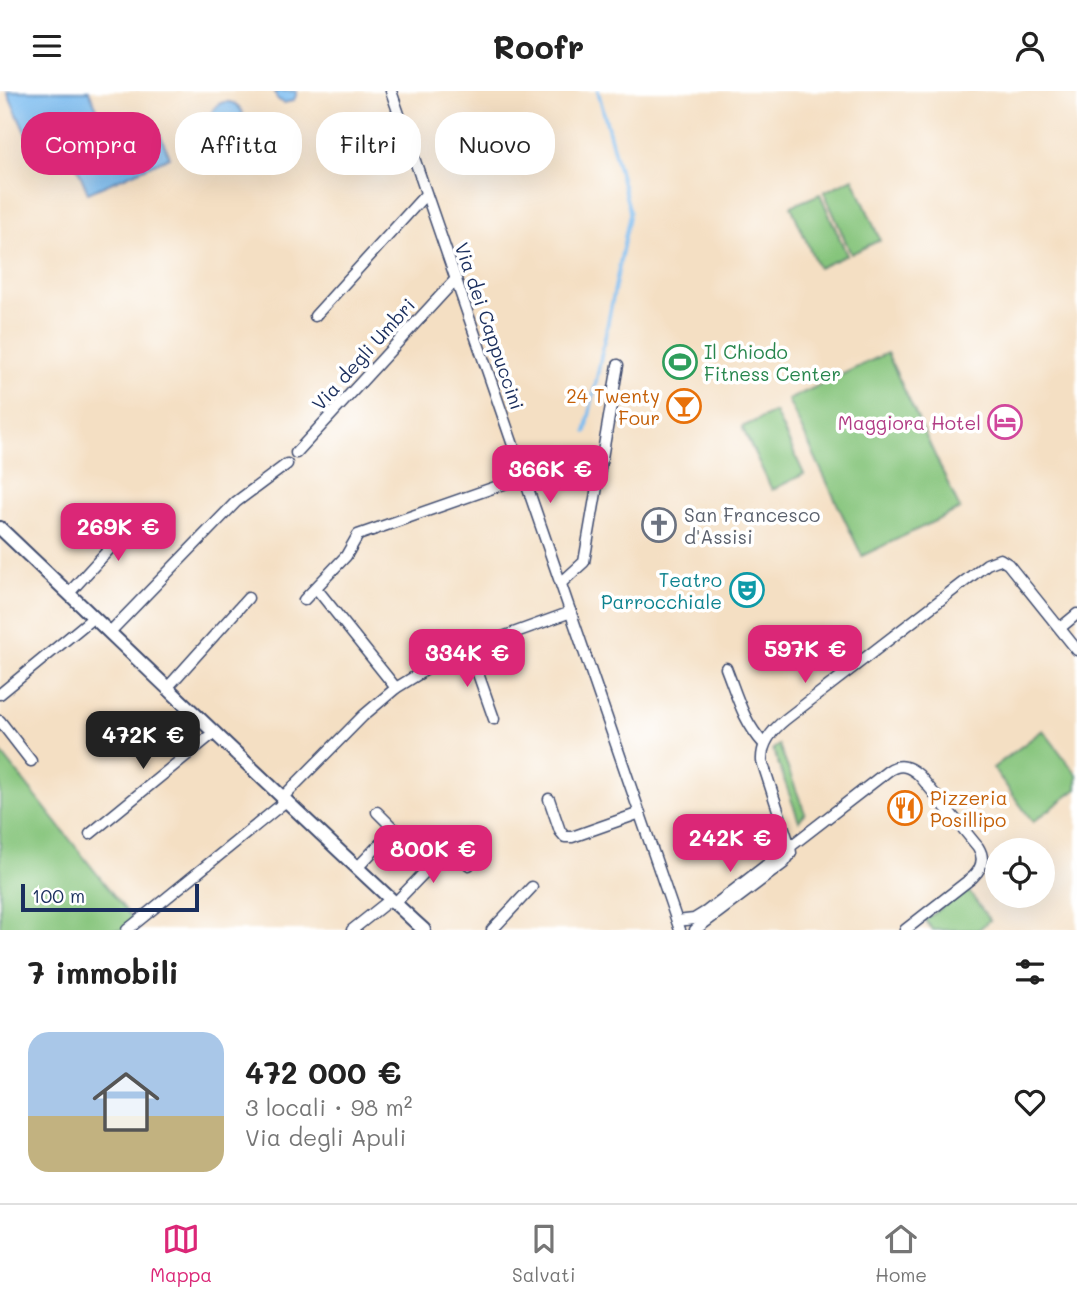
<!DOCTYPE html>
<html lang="it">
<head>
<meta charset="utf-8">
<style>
  body { margin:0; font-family:Mali,sans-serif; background:#f2f2f2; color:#222; height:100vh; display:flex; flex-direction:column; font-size:26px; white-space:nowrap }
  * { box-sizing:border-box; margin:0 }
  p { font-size:23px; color:#767676 }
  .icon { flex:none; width:38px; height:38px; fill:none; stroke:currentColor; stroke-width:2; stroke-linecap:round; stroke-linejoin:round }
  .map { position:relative; height:839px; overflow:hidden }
  .details { display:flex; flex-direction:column; background:#fff; flex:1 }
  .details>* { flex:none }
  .guide { position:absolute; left:21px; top:21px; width:700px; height:63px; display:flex; gap:14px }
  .tools { position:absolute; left:985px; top:747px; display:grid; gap:14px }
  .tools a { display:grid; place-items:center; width:70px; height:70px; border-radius:50%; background:#fff; box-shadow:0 7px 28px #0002; font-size:35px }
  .scale { position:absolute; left:21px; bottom:18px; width:178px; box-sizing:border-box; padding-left:7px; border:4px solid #1b2f5e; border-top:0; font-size:19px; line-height:24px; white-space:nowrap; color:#1b2f5e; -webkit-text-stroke:5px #fff; paint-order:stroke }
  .price { position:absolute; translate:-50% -60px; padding:0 16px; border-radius:14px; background:#db2777; color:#fff; font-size:23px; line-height:46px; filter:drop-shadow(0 2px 4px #0008) }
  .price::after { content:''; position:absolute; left:50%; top:42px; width:21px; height:16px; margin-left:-10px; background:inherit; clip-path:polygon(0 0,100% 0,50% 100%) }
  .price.selected { background:#222; color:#fff }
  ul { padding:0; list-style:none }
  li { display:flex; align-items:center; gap:21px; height:175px; padding:0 28px }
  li+li { border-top:2px solid #e0e0e0 }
  li span { display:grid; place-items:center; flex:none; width:196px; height:140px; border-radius:21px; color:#555 }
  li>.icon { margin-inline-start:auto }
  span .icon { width:84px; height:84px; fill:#fffc; stroke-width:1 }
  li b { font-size:30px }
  h2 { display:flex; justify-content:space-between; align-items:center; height:84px; padding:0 28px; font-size:30px }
  .tag { padding:0 24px; border-radius:28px; background:#fff; box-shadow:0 7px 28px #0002; font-size:24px; line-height:63px }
  .tag.selected { background:#db2777; color:#fff }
  header { display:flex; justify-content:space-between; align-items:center; height:91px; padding:0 28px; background:#fff; font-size:32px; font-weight:700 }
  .dock { display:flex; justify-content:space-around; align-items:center; height:98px; border-top:2px solid #e0e0e0; background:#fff; font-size:19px; color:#767676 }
  .dock a { display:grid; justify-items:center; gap:4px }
  .dock .selected { color:#db2777 }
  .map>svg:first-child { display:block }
</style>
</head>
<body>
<header><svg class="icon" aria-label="menu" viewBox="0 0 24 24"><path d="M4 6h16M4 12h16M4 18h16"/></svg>Roofr<svg class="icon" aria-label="person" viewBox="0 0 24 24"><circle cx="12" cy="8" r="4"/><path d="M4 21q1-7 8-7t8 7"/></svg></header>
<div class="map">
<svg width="1077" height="839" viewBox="0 0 1077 839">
  <rect width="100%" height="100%" fill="#fff"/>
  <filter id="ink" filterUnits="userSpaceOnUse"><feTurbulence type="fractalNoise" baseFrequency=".0143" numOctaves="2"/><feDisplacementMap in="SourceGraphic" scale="14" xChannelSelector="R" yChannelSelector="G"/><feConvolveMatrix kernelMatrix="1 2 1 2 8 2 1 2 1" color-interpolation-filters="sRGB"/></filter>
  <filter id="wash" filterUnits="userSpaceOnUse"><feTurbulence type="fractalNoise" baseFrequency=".00686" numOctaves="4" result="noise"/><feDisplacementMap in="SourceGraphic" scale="28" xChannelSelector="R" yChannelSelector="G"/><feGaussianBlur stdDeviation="1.57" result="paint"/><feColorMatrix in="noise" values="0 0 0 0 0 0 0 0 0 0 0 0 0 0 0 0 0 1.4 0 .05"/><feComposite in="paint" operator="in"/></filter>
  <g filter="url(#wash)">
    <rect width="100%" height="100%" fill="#f4dfc3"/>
    <g fill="#86c57c" stroke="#507a6d" stroke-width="2">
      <path d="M853,87L880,149L851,163L824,101Z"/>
      <path d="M820,103L847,164L818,177L791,115Z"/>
      <path d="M887,262L960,418L862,465L788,309Z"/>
      <path d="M775,321L804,383L772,399L742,336Z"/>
      <path d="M1043,639L1077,684V698L1033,731L993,677Z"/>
      <path d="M779,654L805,722L799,730L773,658Z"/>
      <path d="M0,660L135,831L125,839H0Z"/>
      <path d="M967,798L990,829L978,839H933L925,829Z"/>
    </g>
    <g fill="#7abcf0" stroke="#4a76a7" stroke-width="2">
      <path d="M7,0H89L103,31L34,62Z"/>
      <path d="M274,0H297L295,7L292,10L284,12L277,8Z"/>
      <circle cx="227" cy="27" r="16"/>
      <path d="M153,28L170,66L88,102L72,64Z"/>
    </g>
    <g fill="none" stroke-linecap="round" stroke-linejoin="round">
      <path stroke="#7abcf0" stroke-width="3.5" d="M586,341L630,121L598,0"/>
    </g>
  </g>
  <g filter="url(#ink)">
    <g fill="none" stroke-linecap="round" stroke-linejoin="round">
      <g stroke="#3c496d" stroke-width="13">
        <g id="minor">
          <path d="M391,0L680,839"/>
          <path d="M315,225L426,103"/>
          <path d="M296,362L456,188"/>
          <path d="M561,492L584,471L618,274"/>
          <path d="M69,502L113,454L116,440L112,426"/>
          <path d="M320,502L396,597"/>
          <path d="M304,509L346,465L358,444L524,386"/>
          <path d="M1060,537L1077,523"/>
          <path d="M110,541L236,411L287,373"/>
          <path d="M469,557L494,628"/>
          <path d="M726,577C737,605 743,630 764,653"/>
          <path d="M168,596L248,507"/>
          <path d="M0,603L94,526"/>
          <path d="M0,630L31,670"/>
          <path d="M282,707L363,625L396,597L445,567L571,521"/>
          <path d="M549,708L560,740L565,746H572L640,722"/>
          <path d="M90,743L215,641"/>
          <path d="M442,747L469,774"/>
          <path d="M357,777L394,738L377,721"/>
          <path d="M395,812L450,755"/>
          <path d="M677,830L694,828L707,820L888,680C900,672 909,675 919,684L978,756C985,767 982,777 973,786L905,839"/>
          <path d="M127,839L286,710"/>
          <path d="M352,839L391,808"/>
          <path d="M492,839L532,796"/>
          <path d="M695,839L784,772L791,762L790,756L762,670C761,652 772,639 786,628L987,473L1000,468L1008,473L1077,559"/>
        </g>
      </g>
      <g stroke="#3c496d" stroke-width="16">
        <path id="tertiary" d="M0,437C141,571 281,707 424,839"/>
      </g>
      <use href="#minor" stroke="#fff" stroke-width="10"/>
      <use href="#tertiary" stroke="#fff" stroke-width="12"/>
    </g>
  </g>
  <defs>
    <g id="stadium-ring" transform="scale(1.75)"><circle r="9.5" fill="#fff" stroke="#2e9e5b" stroke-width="1.5"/><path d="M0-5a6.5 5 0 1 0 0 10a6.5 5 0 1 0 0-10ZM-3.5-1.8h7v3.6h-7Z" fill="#2e9e5b"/></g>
    <g id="bar-ring" transform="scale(1.75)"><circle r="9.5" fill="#fff" stroke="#e8710a" stroke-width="1.5"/><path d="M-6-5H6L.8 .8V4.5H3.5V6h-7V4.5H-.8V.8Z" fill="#e8710a"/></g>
    <g id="hotel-ring" transform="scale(1.75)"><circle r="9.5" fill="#fff" stroke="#d1479c" stroke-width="1.5"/><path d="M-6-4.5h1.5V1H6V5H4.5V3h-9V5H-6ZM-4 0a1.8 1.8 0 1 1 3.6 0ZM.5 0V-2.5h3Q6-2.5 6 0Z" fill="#d1479c"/></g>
    <g id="church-ring" transform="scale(1.75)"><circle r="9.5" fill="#fff" stroke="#6b7280" stroke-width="1.5"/><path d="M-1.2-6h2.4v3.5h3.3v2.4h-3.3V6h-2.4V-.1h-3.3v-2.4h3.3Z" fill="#6b7280"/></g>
    <g id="theatre-ring" transform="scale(1.75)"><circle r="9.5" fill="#fff" stroke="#0f9aa8" stroke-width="1.5"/><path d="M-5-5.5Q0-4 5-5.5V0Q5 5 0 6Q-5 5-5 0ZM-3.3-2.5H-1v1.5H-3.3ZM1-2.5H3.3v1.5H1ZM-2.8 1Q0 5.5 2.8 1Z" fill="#0f9aa8"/></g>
    <g id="restaurant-ring" transform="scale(1.75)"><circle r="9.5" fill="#fff" stroke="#e8710a" stroke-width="1.5"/><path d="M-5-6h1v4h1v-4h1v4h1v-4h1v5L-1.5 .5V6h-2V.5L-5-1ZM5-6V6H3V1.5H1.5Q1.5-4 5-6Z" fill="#e8710a"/></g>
  </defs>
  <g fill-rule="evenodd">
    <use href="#stadium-ring" x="680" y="271"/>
    <use href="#bar-ring" x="684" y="315"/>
    <use href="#hotel-ring" x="1005" y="331"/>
    <use href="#church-ring" x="659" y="434"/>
    <use href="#theatre-ring" x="747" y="499"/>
    <use href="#restaurant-ring" x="905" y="717"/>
  </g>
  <g text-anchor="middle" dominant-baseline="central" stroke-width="7" stroke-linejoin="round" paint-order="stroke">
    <g font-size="19" fill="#1b2f5e" stroke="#fff">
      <text transform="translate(490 235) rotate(71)">Via dei Cappuccini</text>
      <text transform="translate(363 263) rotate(-48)">Via degli Umbri</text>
    </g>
    <g font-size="19" fill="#27864d" stroke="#fff" text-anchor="start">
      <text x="704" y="260">Il Chiodo<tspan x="704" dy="22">Fitness Center</tspan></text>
    </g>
    <g font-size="19" fill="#c56008" stroke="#fff" text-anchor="end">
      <text x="660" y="304">24 Twenty<tspan x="660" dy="22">Four</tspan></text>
      <text x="930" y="706" text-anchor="start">Pizzeria<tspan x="930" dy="22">Posillipo</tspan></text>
    </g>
    <g font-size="19" fill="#b23c85" stroke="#fff" text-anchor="end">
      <text x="981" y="331">Maggiora Hotel</text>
    </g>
    <g font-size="19" fill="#5b616d" stroke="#fff" text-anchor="start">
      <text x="684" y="423">San Francesco<tspan x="684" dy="22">d'Assisi</tspan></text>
    </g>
    <g font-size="19" fill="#0d838f" stroke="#fff" text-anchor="end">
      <text x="722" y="488">Teatro<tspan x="722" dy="22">Parrocchiale</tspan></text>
    </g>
  </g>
</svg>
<div class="tools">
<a><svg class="icon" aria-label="locate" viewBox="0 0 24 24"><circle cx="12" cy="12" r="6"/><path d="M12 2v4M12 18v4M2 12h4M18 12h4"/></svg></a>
</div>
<div class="scale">100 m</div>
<b class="price" style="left:550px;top:414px">366K €</b>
<b class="price" style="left:118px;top:472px">269K €</b>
<b class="price" style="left:805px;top:594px">597K €</b>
<b class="price" style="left:467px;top:598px">334K €</b>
<b class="price selected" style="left:143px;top:680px">472K €</b>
<b class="price" style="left:730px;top:783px">242K €</b>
<b class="price" style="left:433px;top:794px">800K €</b>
<div class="guide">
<a class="tag selected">Compra</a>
<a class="tag">Affitta</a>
<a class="tag">Filtri</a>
<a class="tag">Nuovo</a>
</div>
</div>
<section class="details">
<h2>7 immobili<svg class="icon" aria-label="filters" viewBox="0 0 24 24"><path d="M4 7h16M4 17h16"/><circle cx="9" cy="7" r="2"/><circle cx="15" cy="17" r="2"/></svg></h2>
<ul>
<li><span style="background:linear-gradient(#a9c7e8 60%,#c2b280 0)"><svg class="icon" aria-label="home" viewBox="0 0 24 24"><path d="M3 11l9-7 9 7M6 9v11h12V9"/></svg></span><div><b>472 000 €</b><p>3 locali · 98 m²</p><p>Via degli Apuli</p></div><svg class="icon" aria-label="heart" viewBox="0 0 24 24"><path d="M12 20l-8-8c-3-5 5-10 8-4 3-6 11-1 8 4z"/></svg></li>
</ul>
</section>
<nav class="dock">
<a class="selected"><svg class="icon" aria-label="map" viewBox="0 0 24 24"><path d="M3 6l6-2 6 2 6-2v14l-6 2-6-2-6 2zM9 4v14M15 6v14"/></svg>Mappa</a>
<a><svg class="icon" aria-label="saved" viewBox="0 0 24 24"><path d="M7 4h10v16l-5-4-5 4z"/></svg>Salvati</a>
<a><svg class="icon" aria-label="home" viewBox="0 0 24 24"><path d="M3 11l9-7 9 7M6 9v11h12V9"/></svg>Home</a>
</nav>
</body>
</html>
